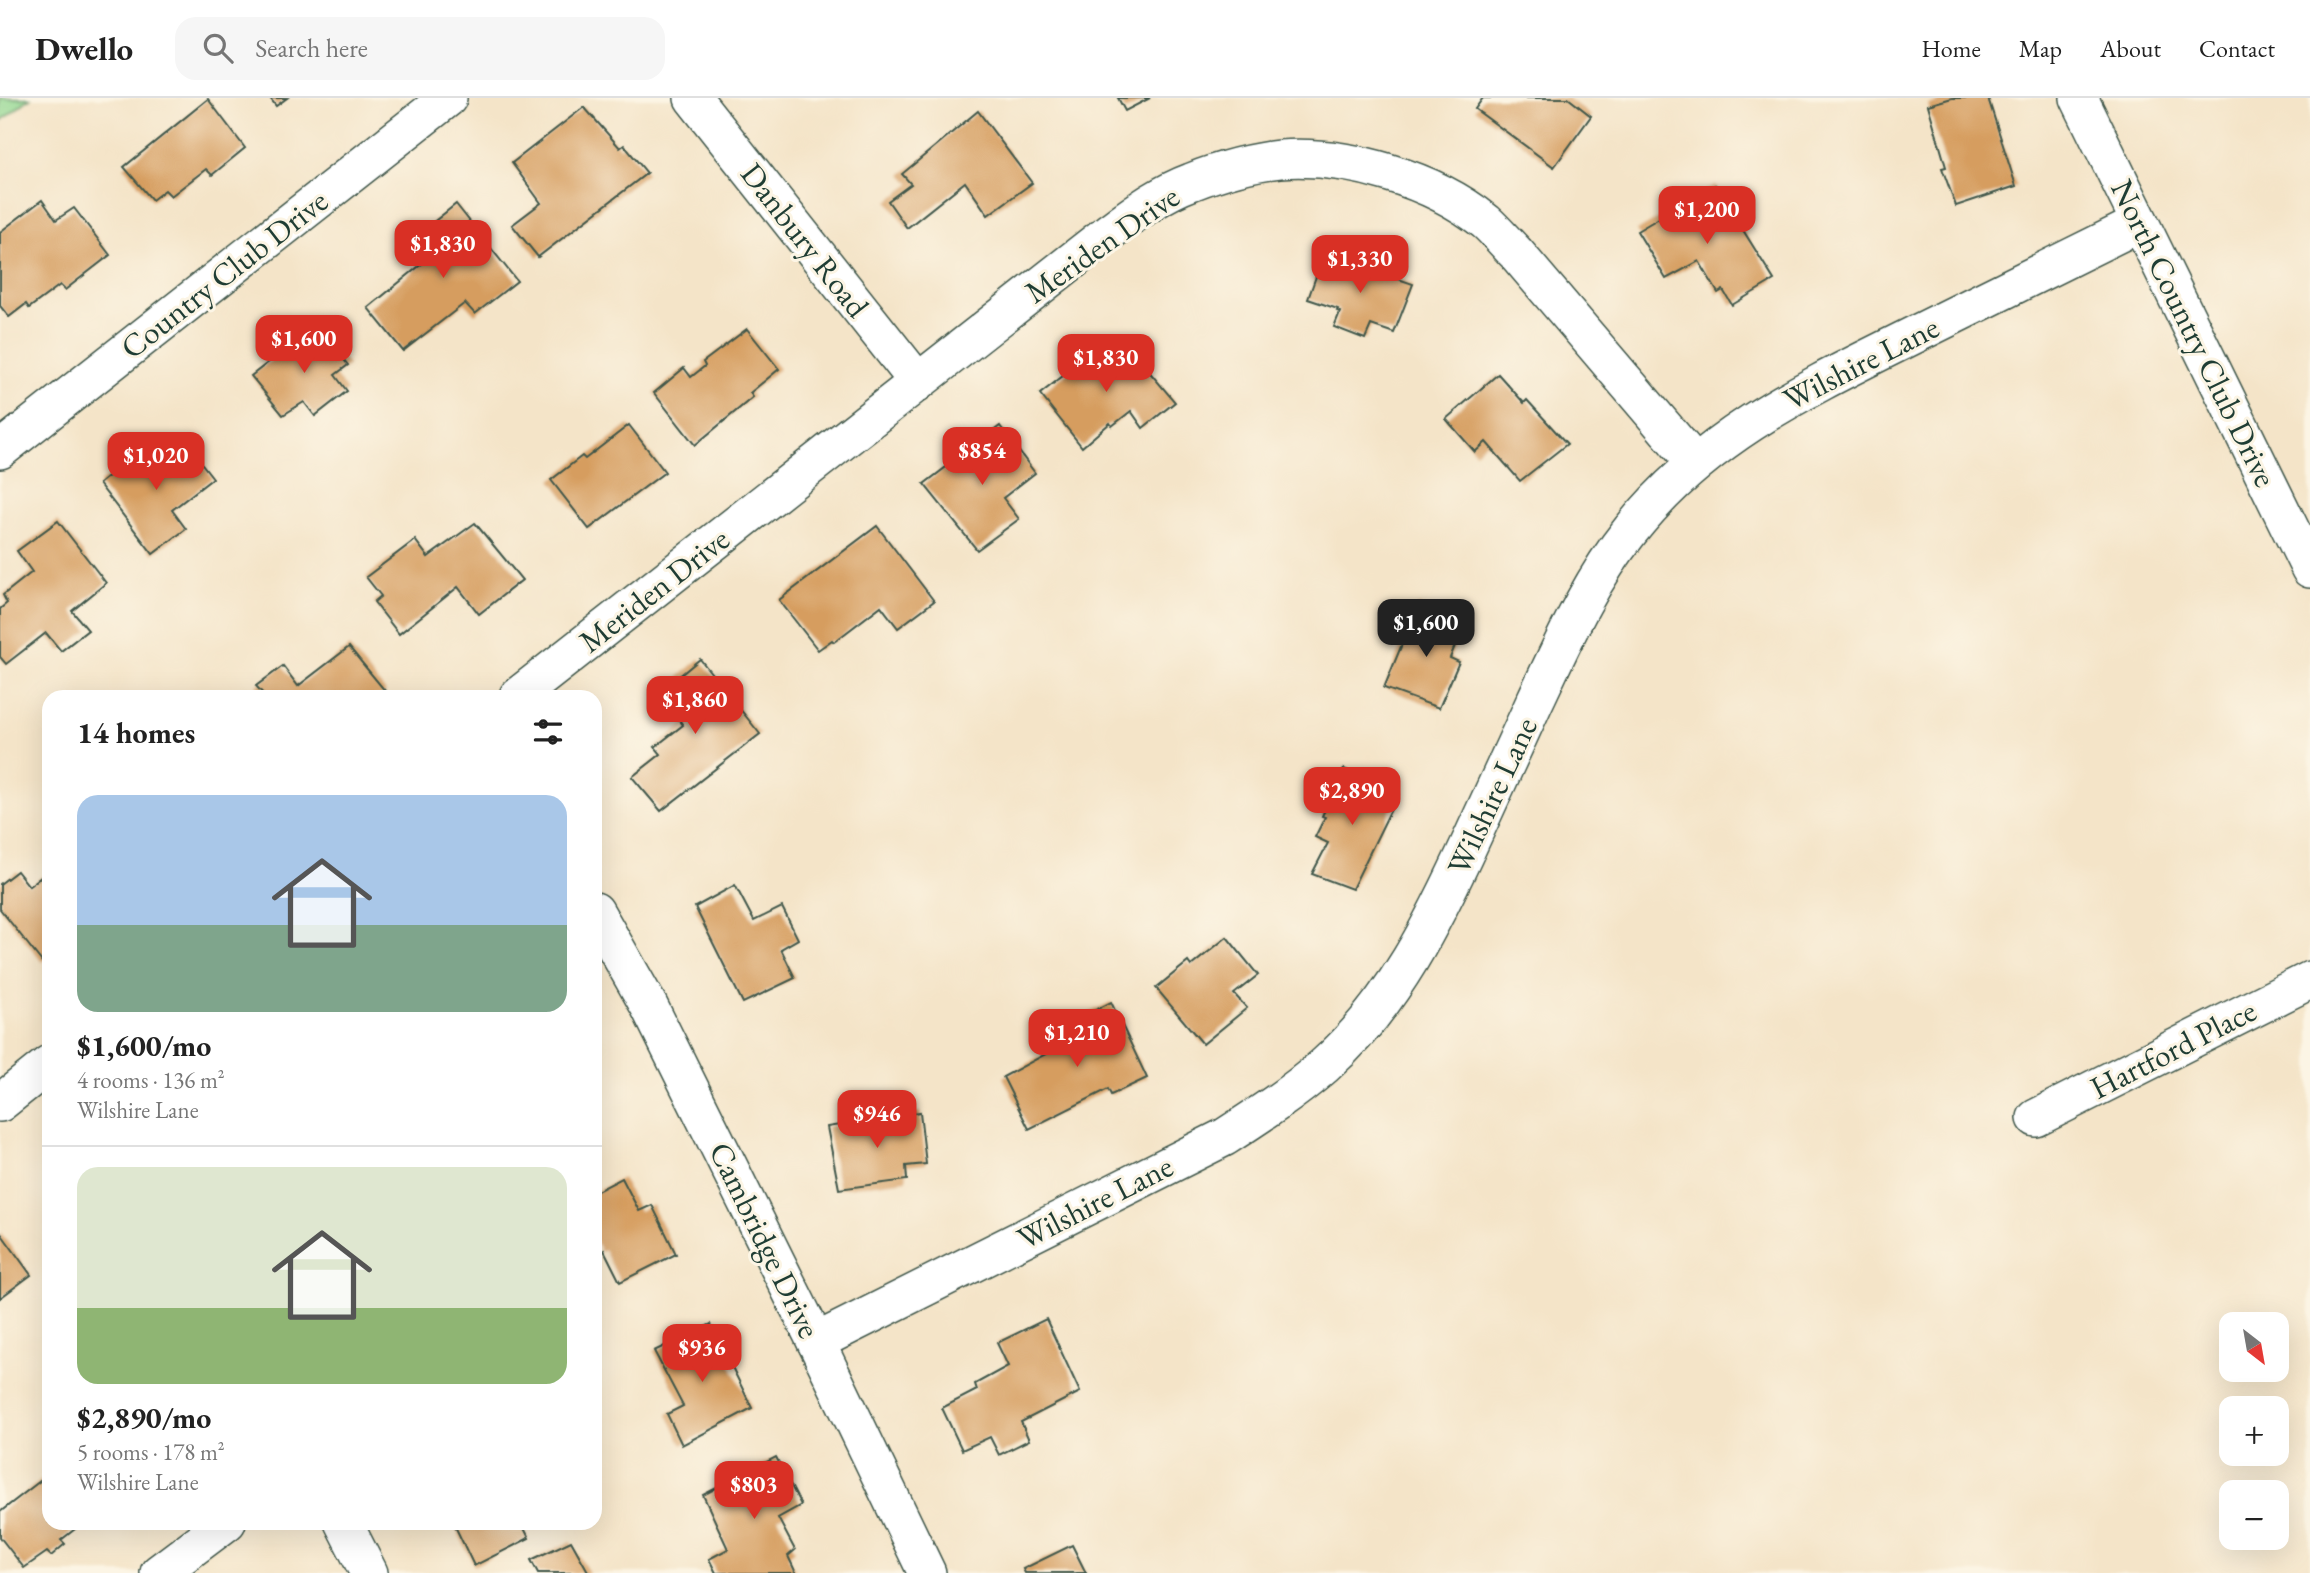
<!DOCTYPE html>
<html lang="en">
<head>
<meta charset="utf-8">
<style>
  body { margin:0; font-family:"EB Garamond",serif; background:#f6f6f6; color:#222; height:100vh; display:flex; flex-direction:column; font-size:26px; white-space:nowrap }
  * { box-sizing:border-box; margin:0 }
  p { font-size:23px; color:#767676 }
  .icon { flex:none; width:38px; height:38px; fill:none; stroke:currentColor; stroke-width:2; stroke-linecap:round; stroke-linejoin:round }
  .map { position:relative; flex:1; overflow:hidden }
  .sheet { position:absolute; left:42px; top:592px; width:560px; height:840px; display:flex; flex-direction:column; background:#fff; border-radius:21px; box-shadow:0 7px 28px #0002 }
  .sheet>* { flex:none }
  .needle { width:46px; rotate:149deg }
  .fabs { position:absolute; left:2219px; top:1214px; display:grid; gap:14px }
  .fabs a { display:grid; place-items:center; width:70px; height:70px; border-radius:14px; background:#fff; box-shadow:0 7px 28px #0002; font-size:35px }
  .price { position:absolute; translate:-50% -60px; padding:0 16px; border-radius:14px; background:#d93025; color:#fff; font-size:23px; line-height:46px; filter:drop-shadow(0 2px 4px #0008) }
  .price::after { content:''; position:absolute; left:50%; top:42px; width:21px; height:16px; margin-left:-10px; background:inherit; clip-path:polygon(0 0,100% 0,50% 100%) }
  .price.active { background:#222; color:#fff }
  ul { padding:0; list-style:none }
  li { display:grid; align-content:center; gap:14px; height:371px; padding:0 35px }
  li+li { border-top:2px solid #e0e0e0 }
  li span { display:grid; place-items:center; height:217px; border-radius:21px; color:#555 }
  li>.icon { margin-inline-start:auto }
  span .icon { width:126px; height:126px; fill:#fffc; stroke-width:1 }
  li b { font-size:30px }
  h2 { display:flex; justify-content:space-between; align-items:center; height:84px; padding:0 35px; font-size:30px }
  header { display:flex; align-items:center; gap:42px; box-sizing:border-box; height:98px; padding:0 35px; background:#fff; border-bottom:2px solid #e0e0e0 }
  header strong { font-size:33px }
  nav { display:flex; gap:38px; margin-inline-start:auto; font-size:24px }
  .search { width:490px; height:63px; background:#f6f6f6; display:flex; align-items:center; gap:18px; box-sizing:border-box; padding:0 24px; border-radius:21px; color:#767676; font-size:26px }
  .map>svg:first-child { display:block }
</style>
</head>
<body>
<header>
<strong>Dwello</strong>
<div class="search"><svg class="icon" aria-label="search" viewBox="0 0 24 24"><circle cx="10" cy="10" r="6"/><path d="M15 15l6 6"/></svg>Search here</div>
<nav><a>Home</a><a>Map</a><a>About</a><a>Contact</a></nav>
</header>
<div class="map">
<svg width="2310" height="1475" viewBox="0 0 2310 1475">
  <rect width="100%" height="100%" fill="#fcf5e5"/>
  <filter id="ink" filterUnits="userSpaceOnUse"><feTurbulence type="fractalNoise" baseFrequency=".0143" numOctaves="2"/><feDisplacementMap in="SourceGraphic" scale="14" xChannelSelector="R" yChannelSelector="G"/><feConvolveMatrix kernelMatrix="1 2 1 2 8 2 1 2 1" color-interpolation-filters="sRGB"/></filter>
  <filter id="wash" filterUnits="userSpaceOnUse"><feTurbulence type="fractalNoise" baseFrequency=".00686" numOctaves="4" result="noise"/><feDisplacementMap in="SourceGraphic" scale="28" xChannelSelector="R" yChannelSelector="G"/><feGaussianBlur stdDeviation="1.57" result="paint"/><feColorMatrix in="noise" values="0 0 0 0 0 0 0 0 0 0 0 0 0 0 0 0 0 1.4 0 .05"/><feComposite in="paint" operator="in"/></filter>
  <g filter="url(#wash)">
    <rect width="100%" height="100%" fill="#f4e4c8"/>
    <path fill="#91d791" stroke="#588a62" stroke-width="2" d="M0,0H30L0,24Z"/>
    <g id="blocks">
      <g fill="#d69d5f">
        <path d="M270,0H287L276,8Z"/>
        <path d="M1118,0H1150L1125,13Z"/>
        <path d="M1483,0H1568L1591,18L1554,69L1475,11Z"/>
        <path d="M1952,0H1988L2016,88L1956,108L1942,70L1946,69L1928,7Z"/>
        <path d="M208,1L245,50L212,77L206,71L171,98L165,92L152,102L124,69Z"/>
        <path d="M584,9L620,50L624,47L647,75L538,159L512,127L541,105L512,65Z"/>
        <path d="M978,13L1032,85L988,117L965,84L907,130L888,103L911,86L902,76Z"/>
        <path d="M1715,87L1774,182L1732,207L1723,192L1718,195L1699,163L1666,181L1637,133Z"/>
        <path d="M42,102L56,122L74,110L110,157L65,192L60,187L29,210L26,206L9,219L0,208V134Z"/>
        <path d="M456,106L517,183L475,216L465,205L403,253L368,210L429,160L415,139Z"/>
        <path d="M1325,153L1359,167L1361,160L1378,167L1375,173L1413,186L1394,235L1371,227L1365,241L1334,229L1340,214L1337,213L1338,211L1308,201Z"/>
        <path d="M316,227L348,267L335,277L347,293L315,318L304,304L283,317L251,278Z"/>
        <path d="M747,231L779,271L750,295L753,299L695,347L654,295L684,270L691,279L705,268L703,264Z"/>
        <path d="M1124,244L1175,304L1143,330L1131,313L1112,328L1110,325L1082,349L1040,296L1100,249L1107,257Z"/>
        <path d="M1498,276L1524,305L1527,302L1567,346L1520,383L1486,344L1475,354L1446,321Z"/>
        <path d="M629,327L665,374L589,431L551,382L582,358L585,361Z"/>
        <path d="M1000,328L1035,375L1003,400L1019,421L977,452L924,386Z"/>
        <path d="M182,340L213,380L172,412L186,431L153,456L99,386L143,350L152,363Z"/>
        <path d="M58,423L106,485L72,513L88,532L61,553L46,535L6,566L0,559V511L7,505L3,497L32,474L17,453Z"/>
        <path d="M475,425L522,482L479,516L458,489L399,536L374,504L381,498L366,479L415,442L428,459Z"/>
        <path d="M877,428L934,503L898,530L881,508L834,544L832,542L818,552L779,502Z"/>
        <path d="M1418,507L1463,528L1450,560L1459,564L1439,610L1384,590Z"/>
        <path d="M349,549L386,594L380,598H265L256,588L283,568L298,588Z"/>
        <path d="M700,561L760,636L661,713L632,679L661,656L655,649L683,627L659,595Z"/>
        <path d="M1344,671L1399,695L1352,791L1312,776L1328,745L1315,739L1325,719L1322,718Z"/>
        <path d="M17,773L29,788L49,773V859L42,864L0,811V786Z"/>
        <path d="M735,787L754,823L782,809L798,841L781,851L795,880L743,905L695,809Z"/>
        <path d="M1227,839L1258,877L1234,896L1247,910L1203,946L1156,890L1188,864L1191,868Z"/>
        <path d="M1111,904L1147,980L1111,997L1108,991L1029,1031L1003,979L1081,937L1074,923Z"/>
        <path d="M920,1014L926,1066L906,1068L907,1082L839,1091L827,1029Z"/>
        <path d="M622,1080L639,1113L652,1107L676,1156L620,1184L604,1152L601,1154L595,1141V1094Z"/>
        <path d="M0,1134L31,1177L0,1200Z"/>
        <path d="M1046,1221L1080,1294L1021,1324L1029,1342L999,1357L990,1339L962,1352L942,1310L977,1292L975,1286L1008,1268L997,1245Z"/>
        <path d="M711,1226L752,1310L682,1347L667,1316L683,1308L654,1253Z"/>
        <path d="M776,1359L801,1407L778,1420L795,1452L788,1458L796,1475H716L709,1461L728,1451L703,1397Z"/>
        <path d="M49,1376V1424H84L61,1442L65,1446L51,1458L47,1454L24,1470L0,1439V1414Z"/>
        <path d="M453,1424H521L529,1440L474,1468Z"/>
        <path d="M571,1443L589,1475H538L531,1462Z"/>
        <path d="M1072,1447L1086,1475H1025L1023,1471Z"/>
      </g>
    </g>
  </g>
  <g filter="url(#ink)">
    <use href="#blocks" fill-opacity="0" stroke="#3f564a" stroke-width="2"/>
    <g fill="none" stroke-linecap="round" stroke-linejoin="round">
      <g stroke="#3f564a" stroke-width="40">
        <g id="minor">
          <path d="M693,0L918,284"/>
          <path d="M2079,0L2310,471"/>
          <path d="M0,352L448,0"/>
          <path d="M518,598L1109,134C1135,115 1161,95 1191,84C1219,73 1250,64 1280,61C1347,56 1433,81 1486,124C1496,133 1506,145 1516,155L1695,365"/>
          <path d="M595,813L649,908L816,1244L927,1475"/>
          <path d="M0,1005L49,966"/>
          <path d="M2036,1020L2310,882"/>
          <path d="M816,1244L1225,1039C1259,1017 1293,995 1324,968C1394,906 1435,821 1473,738C1494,693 1514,648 1535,603C1563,544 1589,484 1630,433C1707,336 1808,290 1916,236C1991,199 2065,162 2140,125"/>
          <path d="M343,1424L369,1475"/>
          <path d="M159,1475L227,1424"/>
        </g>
      </g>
      <use href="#minor" stroke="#fff" stroke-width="37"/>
    </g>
  </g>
  <g text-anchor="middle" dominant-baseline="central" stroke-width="6" stroke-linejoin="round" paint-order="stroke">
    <g font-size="32" fill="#1f3d34" stroke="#fcf5e5">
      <text transform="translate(805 142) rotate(52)">Danbury Road</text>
      <text transform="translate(1102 146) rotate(-35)">Meriden Drive</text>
      <text transform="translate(224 176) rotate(-38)">Country Club Drive</text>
      <text transform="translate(2194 235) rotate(64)">North Country Club Drive</text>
      <text transform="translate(1861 265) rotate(-27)">Wilshire Lane</text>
      <text transform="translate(654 492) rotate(-38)">Meriden Drive</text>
      <text transform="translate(1492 698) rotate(-65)">Wilshire Lane</text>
      <text transform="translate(2173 951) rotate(-27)">Hartford Place</text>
      <text transform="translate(1095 1104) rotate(-27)">Wilshire Lane</text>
      <text transform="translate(765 1142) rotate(64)">Cambridge Drive</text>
    </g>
  </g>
</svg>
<div class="fabs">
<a><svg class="needle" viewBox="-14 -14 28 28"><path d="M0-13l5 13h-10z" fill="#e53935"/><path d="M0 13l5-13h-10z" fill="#767676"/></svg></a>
<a>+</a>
<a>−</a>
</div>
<b class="price" style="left:1707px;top:148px">$1,200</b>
<b class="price" style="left:443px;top:182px">$1,830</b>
<b class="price" style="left:1360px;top:197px">$1,330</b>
<b class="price" style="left:304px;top:277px">$1,600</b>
<b class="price" style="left:1106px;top:296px">$1,830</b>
<b class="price" style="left:982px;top:389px">$854</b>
<b class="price" style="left:156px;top:394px">$1,020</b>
<b class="price active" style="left:1426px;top:561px">$1,600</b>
<b class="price" style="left:695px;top:638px">$1,860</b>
<b class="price" style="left:1352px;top:729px">$2,890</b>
<b class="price" style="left:1077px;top:971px">$1,210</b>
<b class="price" style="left:877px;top:1052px">$946</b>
<b class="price" style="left:702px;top:1286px">$936</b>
<b class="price" style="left:754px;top:1423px">$803</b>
<section class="sheet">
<h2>14 homes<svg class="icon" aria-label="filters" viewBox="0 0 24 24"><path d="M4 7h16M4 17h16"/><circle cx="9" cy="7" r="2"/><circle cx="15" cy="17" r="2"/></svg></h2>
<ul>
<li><span style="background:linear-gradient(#a9c7e8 60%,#7fa58c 0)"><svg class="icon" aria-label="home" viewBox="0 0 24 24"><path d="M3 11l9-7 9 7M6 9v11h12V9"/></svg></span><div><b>$1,600/mo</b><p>4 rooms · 136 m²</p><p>Wilshire Lane</p></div></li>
<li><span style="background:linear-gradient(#dfe7d0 65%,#8fb573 0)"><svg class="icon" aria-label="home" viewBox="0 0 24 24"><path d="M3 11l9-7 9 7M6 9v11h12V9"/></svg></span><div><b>$2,890/mo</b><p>5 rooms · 178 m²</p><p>Wilshire Lane</p></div></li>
</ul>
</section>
</div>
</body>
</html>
